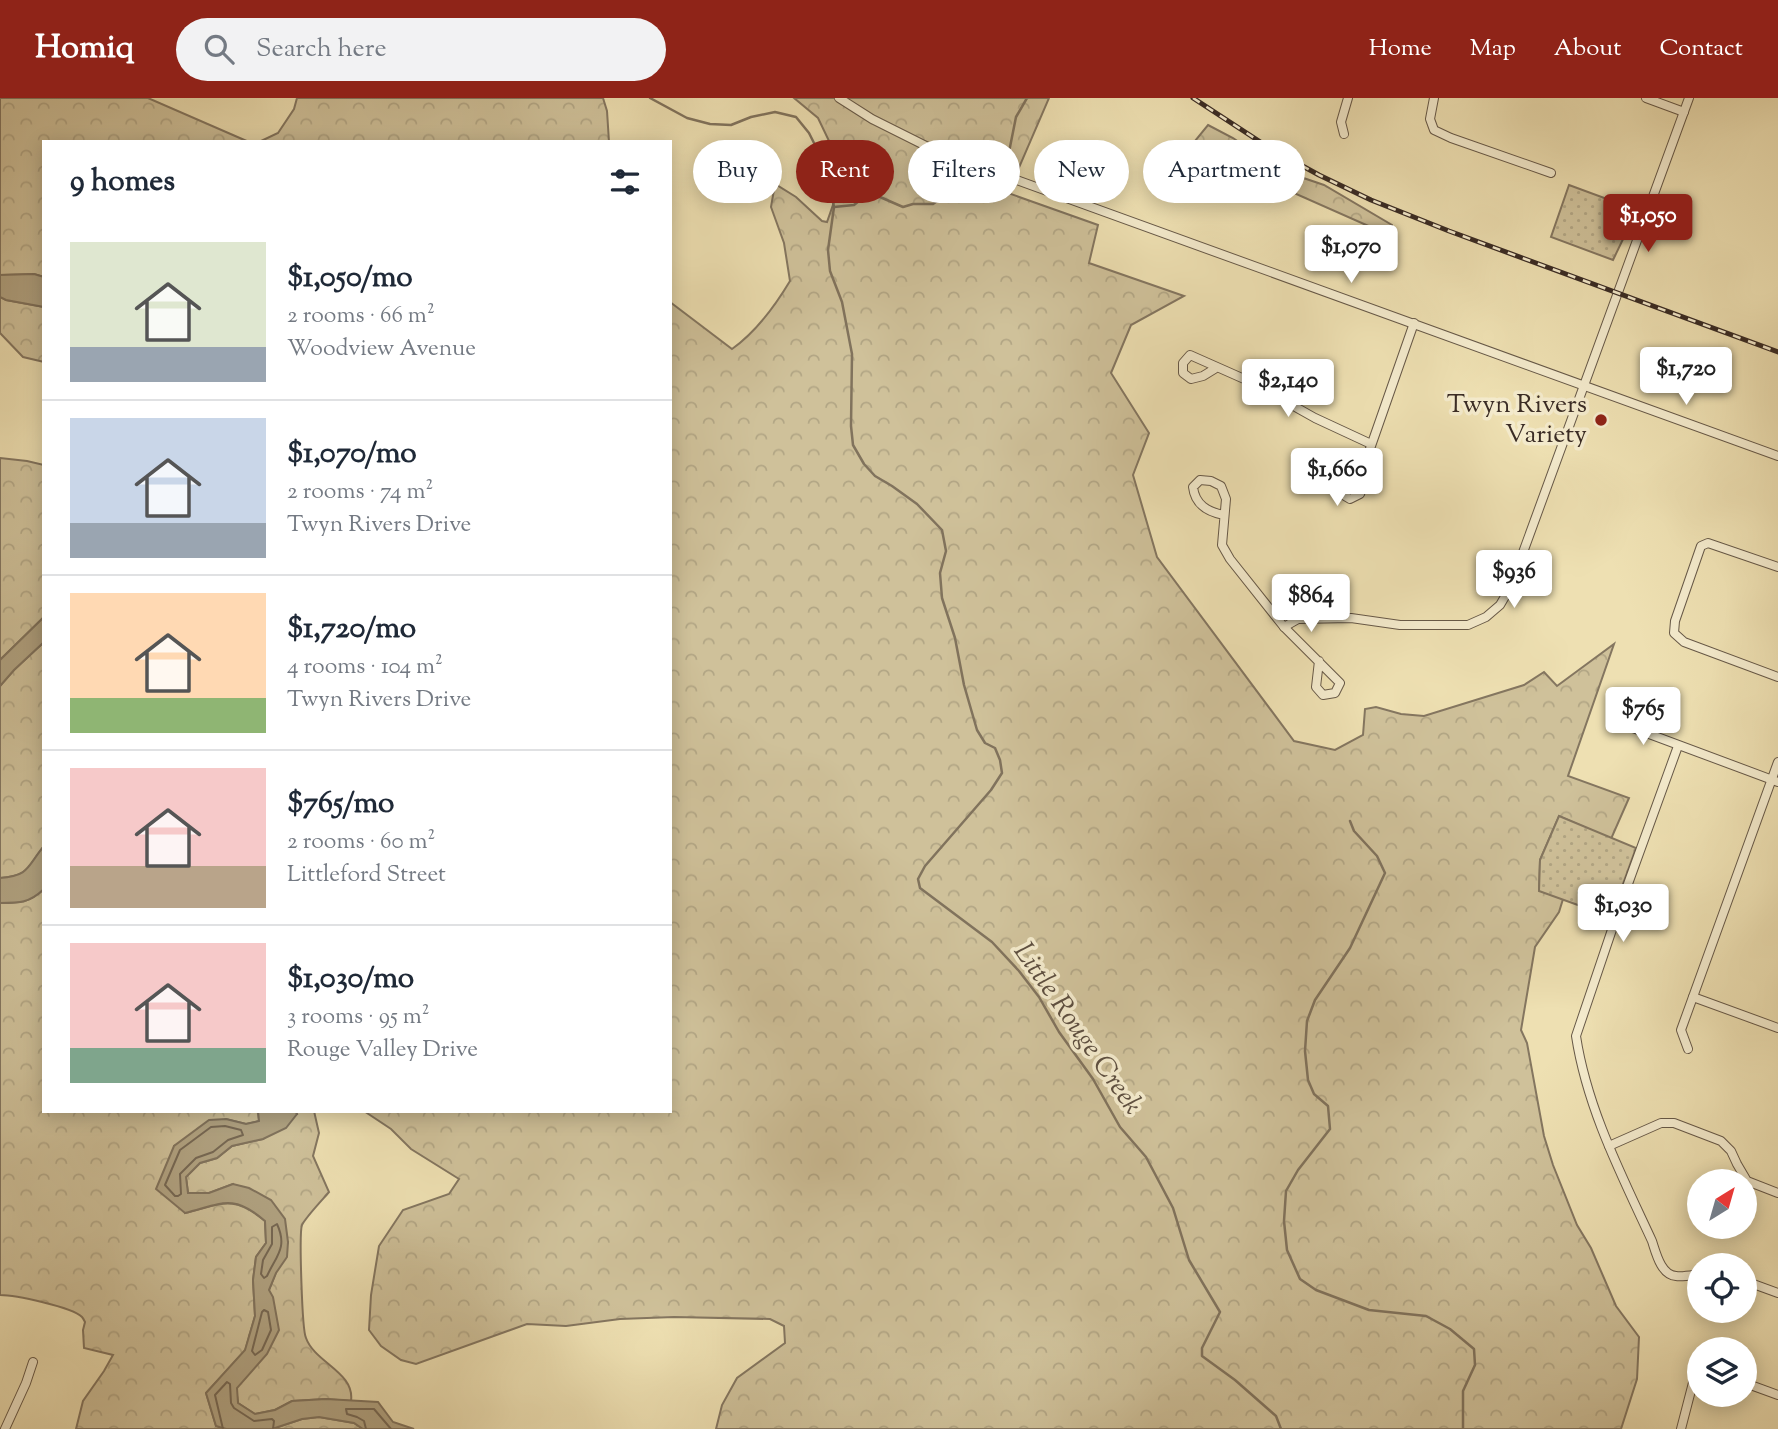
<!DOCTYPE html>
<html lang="en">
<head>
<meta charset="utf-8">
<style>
  body { margin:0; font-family:"Sorts Mill Goudy",serif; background:#f2f2f3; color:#1f2937; height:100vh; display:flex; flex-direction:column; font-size:26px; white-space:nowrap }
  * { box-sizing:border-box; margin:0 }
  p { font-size:23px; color:#747a83 }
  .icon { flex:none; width:38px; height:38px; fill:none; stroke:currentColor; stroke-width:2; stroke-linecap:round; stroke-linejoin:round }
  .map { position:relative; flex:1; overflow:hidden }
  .panel { position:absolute; left:42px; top:42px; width:630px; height:973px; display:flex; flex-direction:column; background:#fff; border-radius:0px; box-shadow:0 4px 18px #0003 }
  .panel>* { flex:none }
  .hud { position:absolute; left:693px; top:42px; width:665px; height:63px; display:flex; gap:14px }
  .needle { width:46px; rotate:37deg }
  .buttons { position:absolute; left:1687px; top:1071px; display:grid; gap:14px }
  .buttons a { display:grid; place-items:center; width:70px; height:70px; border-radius:50%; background:#fff; box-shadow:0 4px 18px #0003; font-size:35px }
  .price { position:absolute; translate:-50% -60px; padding:0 16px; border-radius:7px; background:#fff; color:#222; font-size:23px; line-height:46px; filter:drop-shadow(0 2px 4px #0008) }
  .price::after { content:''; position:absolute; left:50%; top:42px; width:21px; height:16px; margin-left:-10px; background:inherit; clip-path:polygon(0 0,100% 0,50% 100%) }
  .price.selected { background:#8f2418; color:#fff }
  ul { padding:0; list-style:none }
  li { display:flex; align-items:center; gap:21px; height:175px; padding:0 28px }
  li+li { border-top:2px solid #e0e1e3 }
  li span { display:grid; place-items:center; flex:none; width:196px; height:140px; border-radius:0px; color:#555 }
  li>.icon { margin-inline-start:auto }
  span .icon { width:84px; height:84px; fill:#fffc; stroke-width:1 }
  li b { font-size:30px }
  h2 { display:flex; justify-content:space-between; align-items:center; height:84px; padding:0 28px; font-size:30px }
  .tag { padding:0 24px; border-radius:32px; background:#fff; box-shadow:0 4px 18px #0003; font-size:24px; line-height:63px }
  .tag.selected { background:#8f2418; color:#fff }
  header { display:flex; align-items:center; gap:42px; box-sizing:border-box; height:98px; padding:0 35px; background:#8f2418; color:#fff }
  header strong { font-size:33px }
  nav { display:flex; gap:38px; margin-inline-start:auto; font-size:24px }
  .search { width:490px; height:63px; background:#f2f2f3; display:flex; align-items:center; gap:18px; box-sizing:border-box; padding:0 24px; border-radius:38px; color:#747a83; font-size:26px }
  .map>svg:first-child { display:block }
</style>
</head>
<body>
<header>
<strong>Homiq</strong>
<div class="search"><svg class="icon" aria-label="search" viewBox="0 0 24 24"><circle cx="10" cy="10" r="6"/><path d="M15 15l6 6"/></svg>Search here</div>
<nav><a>Home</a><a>Map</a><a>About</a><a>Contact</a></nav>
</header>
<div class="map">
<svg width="1778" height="1331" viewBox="0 0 1778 1331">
  <defs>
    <pattern id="forest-crowns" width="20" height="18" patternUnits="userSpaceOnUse" patternTransform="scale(1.75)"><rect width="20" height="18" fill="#cfc19a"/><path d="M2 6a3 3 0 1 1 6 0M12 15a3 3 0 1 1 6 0" fill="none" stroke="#b2a685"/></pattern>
    <pattern id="park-dots" width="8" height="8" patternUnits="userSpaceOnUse" patternTransform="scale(1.75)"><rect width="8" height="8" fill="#cfc19a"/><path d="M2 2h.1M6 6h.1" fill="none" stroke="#b2a685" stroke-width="1.8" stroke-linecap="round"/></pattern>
  </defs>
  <rect width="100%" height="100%" fill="#eee0b2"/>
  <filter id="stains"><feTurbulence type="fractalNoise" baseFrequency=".00286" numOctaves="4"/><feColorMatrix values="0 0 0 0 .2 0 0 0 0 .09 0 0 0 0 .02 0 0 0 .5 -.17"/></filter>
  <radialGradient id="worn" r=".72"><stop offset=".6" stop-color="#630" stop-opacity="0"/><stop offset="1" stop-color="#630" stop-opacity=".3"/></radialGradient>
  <g fill="url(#forest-crowns)" stroke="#847660" stroke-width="2">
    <path d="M0,0H148L249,44H44V179L34,176L0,177Z"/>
    <path d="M297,0H603L607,13L609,44H259L278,35L294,11Z"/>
    <path d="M794,0H1049L1008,95L1098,127L1089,165L1184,198L1131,227L1111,275L1149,335L1133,377L1157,459L1294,643L1335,652L1363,637L1365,611L1376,609L1401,616L1424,618L1524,587L1544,574L1557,588L1614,546L1568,678L1629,700L1611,741L1559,718L1540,762L1539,792L1563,801L1559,814L1535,849L1521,932L1527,945L1544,1038L1553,1067L1577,1127L1591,1150L1616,1208L1639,1239L1637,1281L1621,1331H716L722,1307L737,1280L785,1245L784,1228L770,1221L674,1219L620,1221L566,1228L527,1226L416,1266L401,1262L381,1248L369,1232L371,1197L379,1148L403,1112L449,1096L459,1081L411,1051L391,1031L364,1013H670V204L732,251C756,234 775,208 790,183L784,145L771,109L775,86L796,99L822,123L827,124L835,101L830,45L818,20Z"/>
    <path d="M1208,27L1233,40L1280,72L1324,87L1392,127L1391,138L1190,49Z"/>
    <path d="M0,199L6,202L44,209V264L23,259L0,235Z"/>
    <path d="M0,360L27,363L44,367V519L0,562Z"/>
    <path d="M44,544V748C28,768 30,778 0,780V588L14,572Z"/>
    <path d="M44,791V1013H258L259,1023L246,1026L226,1021L174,1048L185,1115C222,1106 233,1096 265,1123L266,1145L256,1159L253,1182L255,1218L245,1253L206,1295L216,1328L226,1331H76L83,1303L104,1273L113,1257L84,1250L83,1232L85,1224C84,1222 83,1220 82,1219C72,1209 15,1197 0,1197V805C20,805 29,805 44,791Z"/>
    <path d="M295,1013H314L319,1035L313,1058L329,1094C323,1101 305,1120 302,1127C299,1135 302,1232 306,1240C315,1265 355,1274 351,1303L326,1301L292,1303L275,1312L255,1316L238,1305L236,1290L248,1276L269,1192L288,1144L233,1086L209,1095H188L186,1079L200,1065L217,1060L232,1048L263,1041L297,1016Z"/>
    <path d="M319,1319L354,1325L363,1331H272L302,1321Z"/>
  </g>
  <g fill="url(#park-dots)" stroke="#847660" stroke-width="2">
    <path d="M1569,87L1637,112L1613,162L1551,139Z"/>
    <path d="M1559,718L1636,750L1611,819L1539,793L1540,762Z"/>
  </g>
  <g fill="#b1a382" stroke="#81735d" stroke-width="2">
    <path d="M34,176L44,179V209L6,202L0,199V177Z"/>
    <path d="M44,519V544L14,572L0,588V562Z"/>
    <path d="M44,748V791C29,805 20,805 0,805V780C30,778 27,768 44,748Z"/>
    <path d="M258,1013H295L297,1016L286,1030L263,1041L232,1048L217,1060L200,1065L186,1079L188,1095H209L233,1086L249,1090L271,1102L285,1121L288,1144L287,1159L276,1175L269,1192L273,1199L279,1232L267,1256L237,1290L238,1305L255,1316L275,1312L292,1303L326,1301L378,1304L393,1324L414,1331H363L354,1325L319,1319L302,1321L272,1331H226L216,1328L206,1295L245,1252L255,1218L253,1182L256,1159L266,1145L265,1123C233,1095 221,1106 185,1115L156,1091L174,1048L209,1022L226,1021L246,1026L259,1023Z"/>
  </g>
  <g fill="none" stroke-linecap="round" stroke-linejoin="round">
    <g stroke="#766854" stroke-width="2">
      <path d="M225,1028L241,1032L243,1037L228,1042L213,1054L196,1060L180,1076L181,1096L178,1098H175L165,1087L180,1052L211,1029Z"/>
      <path d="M277,1126C288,1150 276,1158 267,1178L264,1180L261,1176L263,1162L272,1146V1129Z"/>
      <path d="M264,1212L268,1214L271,1232L262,1252L255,1257L252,1253L262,1214Z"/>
      <path d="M223,1331L215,1297L227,1284L230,1286L231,1305L234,1310L254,1323L272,1321L274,1323L273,1331"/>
      <path d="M366,1331L364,1323L357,1319L347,1316L346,1311H374L391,1331"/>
    </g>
    <g stroke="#81735d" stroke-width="2.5">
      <path d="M650,0L687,20L710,26L731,27L751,19L775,14L796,19L809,35L825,67L834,109L828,152L830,173L842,204L852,256L851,328L853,347L864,366L875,378L892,388L917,406L942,432L946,453L940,475L942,500L955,540L964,587L977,632L985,645L995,650L1000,662L1002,675L991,692L925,768L918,781L920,790L992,844L1019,873L1039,899L1059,934L1093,981L1120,1029L1146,1059L1173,1110L1189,1162L1220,1214L1202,1250V1258L1235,1282L1276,1318L1281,1331"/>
      <path d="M1000,68L1009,54L1016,19L1027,0"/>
      <path d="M834,109L854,107L865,98L880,99L903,109L913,106H933L940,101L948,98L961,87L989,83L991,80"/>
      <path d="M1350,723L1354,733L1377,758L1385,775L1350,850L1315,902L1307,923L1305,953L1308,982L1314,996L1328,1008L1330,1031L1298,1072L1286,1093L1284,1123L1287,1152L1300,1181L1316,1192L1369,1212L1426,1218L1450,1231L1474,1251L1475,1267L1463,1293V1331"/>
    </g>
    <g stroke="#675948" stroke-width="10">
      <g id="minor">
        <path d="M839,0L872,21L934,52L1778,358"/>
        <path d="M1434,0L1430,21L1434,32L1451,40L1551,75"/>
        <path d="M1646,0L1684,14"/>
        <path d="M1344,36L1341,24L1348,0"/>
        <path d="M1216,270L1203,278L1191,281L1183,275V265L1190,257L1251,284L1315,320L1371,346"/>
        <path d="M1364,368L1347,374L1339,384L1340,395L1350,401L1360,396L1365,383L1364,368L1414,225"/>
        <path d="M1224,417C1208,414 1195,407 1193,389L1200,382L1211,383L1221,388L1226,401L1222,447L1230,461L1284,529L1340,585L1335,595L1323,597L1316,589L1319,563"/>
        <path d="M1778,469L1708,445L1701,448L1675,523L1674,535L1684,544L1778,579"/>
        <path d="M1284,529L1298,521L1351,520L1400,527H1468L1486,519L1500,507L1510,490L1689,0"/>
        <path d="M1613,625L1625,627L1778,684"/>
        <path d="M1678,648L1620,808L1576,938C1587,1010 1621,1076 1652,1143C1656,1155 1661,1177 1676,1178C1683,1179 1692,1177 1699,1176"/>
        <path d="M1693,899L1778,930"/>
        <path d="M1688,951L1681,932L1778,664"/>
        <path d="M1609,1048L1661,1025H1674L1721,1043L1731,1053L1737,1066L1747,1083L1778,1095"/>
        <path d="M1745,1183L1778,1195"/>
        <path d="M1745,1285L1778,1297"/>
        <path d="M5,1331L26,1285L33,1264"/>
        <path d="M1681,1331L1695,1277L1699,1276"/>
      </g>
    </g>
    <use href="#minor" stroke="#f4ebcd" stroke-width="8"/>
    <g stroke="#3a2c25" stroke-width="5">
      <path id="rail" d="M1193,0L1268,49L1319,77L1371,102L1449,133L1778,254"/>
    </g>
    <use href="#rail" stroke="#f4ebcd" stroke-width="2.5" stroke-dasharray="8" stroke-linecap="butt"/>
  </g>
  <circle fill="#8f2418" stroke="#f4ebcd" stroke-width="2.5" cx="1601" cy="322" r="7"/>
  <g text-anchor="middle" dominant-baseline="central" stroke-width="7" stroke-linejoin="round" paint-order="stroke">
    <g font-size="26" fill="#3a2c25" stroke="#f4ebcd" text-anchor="end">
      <text x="1587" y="307">Twyn Rivers<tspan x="1587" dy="30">Variety</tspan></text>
    </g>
    <g font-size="28" font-style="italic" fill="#5e5041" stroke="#f4ebcd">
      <text transform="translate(1077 931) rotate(55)">Little Rouge Creek</text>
    </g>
  </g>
  <rect width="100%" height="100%" filter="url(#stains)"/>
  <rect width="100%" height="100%" fill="url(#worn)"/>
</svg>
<div class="buttons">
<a><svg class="needle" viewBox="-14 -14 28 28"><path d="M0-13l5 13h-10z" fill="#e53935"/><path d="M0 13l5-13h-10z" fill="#747a83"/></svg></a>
<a><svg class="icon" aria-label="locate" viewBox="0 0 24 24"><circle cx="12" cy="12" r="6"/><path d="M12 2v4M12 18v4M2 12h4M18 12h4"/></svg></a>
<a><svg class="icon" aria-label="layers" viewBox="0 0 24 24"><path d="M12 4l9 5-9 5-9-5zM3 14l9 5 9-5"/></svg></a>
</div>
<b class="price selected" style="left:1648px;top:156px">$1,050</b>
<b class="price" style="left:1351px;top:187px">$1,070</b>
<b class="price" style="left:1686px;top:309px">$1,720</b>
<b class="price" style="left:1288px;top:321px">$2,140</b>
<b class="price" style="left:1337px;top:410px">$1,660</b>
<b class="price" style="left:1514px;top:512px">$936</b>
<b class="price" style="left:1311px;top:536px">$864</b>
<b class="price" style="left:1643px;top:649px">$765</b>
<b class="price" style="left:1623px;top:846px">$1,030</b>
<div class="hud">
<a class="tag">Buy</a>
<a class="tag selected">Rent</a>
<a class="tag">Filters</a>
<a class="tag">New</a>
<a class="tag">Apartment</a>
</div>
<section class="panel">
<h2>9 homes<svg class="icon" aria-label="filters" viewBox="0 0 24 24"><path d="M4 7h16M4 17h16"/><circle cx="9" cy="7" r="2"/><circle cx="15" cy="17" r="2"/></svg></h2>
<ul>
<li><span style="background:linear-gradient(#dfe7d0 75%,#9aa5b1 0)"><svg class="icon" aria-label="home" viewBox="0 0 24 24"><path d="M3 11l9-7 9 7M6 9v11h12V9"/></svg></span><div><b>$1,050/mo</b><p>2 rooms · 66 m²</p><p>Woodview Avenue</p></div></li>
<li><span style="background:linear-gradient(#c9d6e8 75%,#9aa5b1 0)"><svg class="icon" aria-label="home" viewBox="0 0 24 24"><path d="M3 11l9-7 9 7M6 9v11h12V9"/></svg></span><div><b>$1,070/mo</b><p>2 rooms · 74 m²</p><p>Twyn Rivers Drive</p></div></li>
<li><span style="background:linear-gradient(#ffd9b3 75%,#8fb573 0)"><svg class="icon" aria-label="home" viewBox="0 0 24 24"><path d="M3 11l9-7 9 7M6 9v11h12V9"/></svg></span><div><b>$1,720/mo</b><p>4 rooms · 104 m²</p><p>Twyn Rivers Drive</p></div></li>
<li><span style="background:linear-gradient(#f6c9c9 70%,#b9a48a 0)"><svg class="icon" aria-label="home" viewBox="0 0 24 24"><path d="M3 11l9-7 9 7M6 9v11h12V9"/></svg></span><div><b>$765/mo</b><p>2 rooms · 60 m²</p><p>Littleford Street</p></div></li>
<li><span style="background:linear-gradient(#f6c9c9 75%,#7fa58c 0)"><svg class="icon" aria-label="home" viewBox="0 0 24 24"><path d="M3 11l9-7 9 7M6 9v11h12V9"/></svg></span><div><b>$1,030/mo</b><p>3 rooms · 95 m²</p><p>Rouge Valley Drive</p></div></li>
</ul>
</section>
</div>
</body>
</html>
